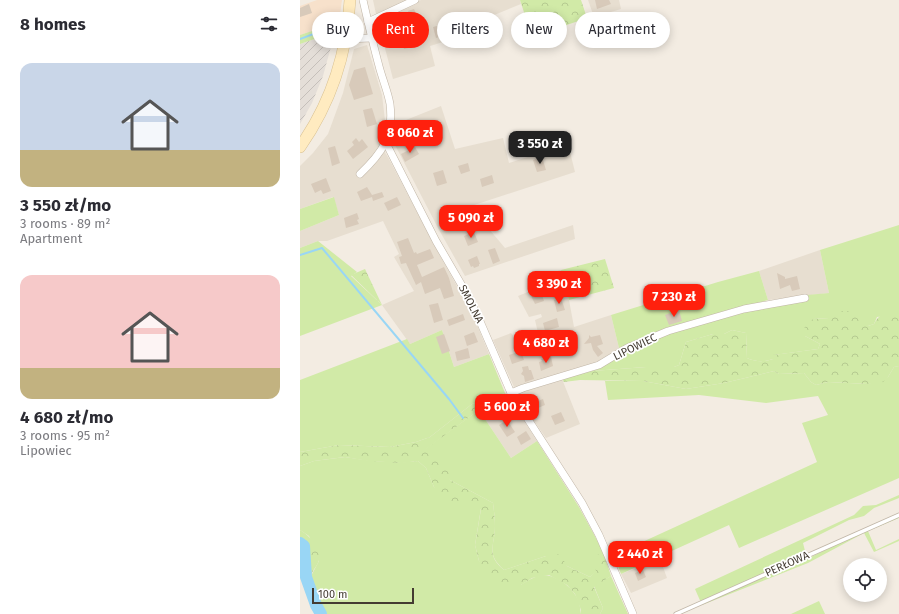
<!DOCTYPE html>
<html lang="en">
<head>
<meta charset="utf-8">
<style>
  body { margin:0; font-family:"Fira Sans",sans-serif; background:#f7f7f7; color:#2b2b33; height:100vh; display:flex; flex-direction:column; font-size:15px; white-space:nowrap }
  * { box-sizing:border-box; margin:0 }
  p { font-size:13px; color:#7c7c81 }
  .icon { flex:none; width:22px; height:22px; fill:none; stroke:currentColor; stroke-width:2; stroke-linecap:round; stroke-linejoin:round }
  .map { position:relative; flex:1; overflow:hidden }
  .side { display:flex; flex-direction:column; background:#fff; width:300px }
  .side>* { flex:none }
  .hud { position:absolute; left:12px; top:12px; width:380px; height:36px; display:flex; gap:8px }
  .controls { position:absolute; left:543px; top:558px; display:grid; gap:8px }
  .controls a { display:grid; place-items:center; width:44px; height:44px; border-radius:50%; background:#fff; box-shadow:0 2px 10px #0003; font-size:20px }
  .scale { position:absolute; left:12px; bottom:10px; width:102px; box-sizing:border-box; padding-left:4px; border:2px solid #443c32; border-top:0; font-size:11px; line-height:14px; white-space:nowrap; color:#443c32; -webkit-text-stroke:3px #fff; paint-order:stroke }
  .price { position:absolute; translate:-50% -34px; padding:0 9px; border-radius:8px; background:#ff200d; color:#fff; font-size:13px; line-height:26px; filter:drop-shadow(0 1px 2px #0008) }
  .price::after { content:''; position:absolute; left:50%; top:24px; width:12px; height:9px; margin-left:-6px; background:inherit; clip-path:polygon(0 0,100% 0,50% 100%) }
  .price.active { background:#222; color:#fff }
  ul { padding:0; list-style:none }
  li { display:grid; align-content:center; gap:8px; height:212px; padding:0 20px }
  li span { display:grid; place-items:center; height:124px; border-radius:12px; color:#555 }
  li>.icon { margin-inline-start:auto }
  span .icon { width:72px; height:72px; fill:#fffc; stroke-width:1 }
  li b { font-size:17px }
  h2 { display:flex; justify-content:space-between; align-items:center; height:48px; padding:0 20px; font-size:17px }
  .pill { padding:0 14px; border-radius:18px; background:#fff; box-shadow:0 2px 10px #0003; font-size:14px; line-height:36px }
  .pill.active { background:#ff200d; color:#fff }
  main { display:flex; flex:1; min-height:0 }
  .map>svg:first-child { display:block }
</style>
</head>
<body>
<main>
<section class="side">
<h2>8 homes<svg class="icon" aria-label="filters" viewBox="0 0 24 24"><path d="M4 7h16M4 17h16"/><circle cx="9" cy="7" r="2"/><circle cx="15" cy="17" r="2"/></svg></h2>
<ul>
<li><span style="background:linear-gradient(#c9d6e8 70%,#c2b280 0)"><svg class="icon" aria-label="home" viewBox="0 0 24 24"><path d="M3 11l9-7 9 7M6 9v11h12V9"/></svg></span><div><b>3 550 zł/mo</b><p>3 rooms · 89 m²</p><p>Apartment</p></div></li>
<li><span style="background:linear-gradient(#f6c9c9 75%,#c2b280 0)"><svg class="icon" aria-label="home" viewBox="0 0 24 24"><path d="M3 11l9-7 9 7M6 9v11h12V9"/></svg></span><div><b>4 680 zł/mo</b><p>3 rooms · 95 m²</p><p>Lipowiec</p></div></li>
</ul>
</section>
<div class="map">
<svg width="599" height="614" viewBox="0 0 599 614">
  <defs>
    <pattern id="industrial-furrows" width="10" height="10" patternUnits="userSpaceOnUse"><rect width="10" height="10" fill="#e4ded8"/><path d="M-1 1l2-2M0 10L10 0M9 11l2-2" fill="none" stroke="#c5bfba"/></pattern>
    <pattern id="forest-crowns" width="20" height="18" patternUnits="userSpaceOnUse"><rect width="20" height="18" fill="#d1eaa7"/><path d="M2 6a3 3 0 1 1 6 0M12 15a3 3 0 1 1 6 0" fill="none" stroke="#b5ca90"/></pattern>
  </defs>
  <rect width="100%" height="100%" fill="#f3ece2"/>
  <g fill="#e7ded0">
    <path d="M73,0H108L76,14Z"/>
    <path d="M121,0H220L221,4L170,25L172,33L130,46L135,66L93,79L79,25L85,17Z"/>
    <path d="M288,0H319L321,9L294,17Z"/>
    <path d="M67,45L82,95L86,129L80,144L89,159L139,254L173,315L189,354L154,367L142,330L110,344L82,305L114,291L94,257L99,254L83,221L27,241H18L0,248V231L39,215L33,197L0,209V166L13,153L28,134L43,93L54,49Z"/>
    <path d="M141,106L155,149L203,138L209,163L268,144L275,172L165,208L172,226L189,229L205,248L273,225L275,239L165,276L138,228L94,143L101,122Z"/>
    <path d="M520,250L529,293L468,300L459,271Z"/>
    <path d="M261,270L269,300L274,327L311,315L319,348L290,366L214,387L193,340L211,333L225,350L241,346L235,320L242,317L241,314L229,317L218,296L233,290L231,278Z"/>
    <path d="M262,379L280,424L246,438L215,394Z"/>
    <path d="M212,402L237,441L211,458L179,410Z"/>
    <path d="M360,559L367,578L331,593L321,574Z"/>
  </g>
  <path fill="#f7e1cb" d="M17,0H42L39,22L0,35V6Z"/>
  <path fill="url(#industrial-furrows)" d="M35,32L23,76L12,103L0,124V44Z"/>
  <g fill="#d1eaa7">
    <path d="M39,22L35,32L0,44V35Z"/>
    <path d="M34,197L39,215L0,231V209Z"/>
    <path d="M599,225V314L577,317L574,324L568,326L529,318L513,319L505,336L520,344L518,349L474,355L473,359C465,362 455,362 447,358L446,333L432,330L424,334H413L386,342L379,365L374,367H346L292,371L325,351L360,336L444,312L508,301L507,295L529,293L520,250Z"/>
    <path d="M18,241L57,272L51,276L82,305L0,336V248Z"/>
    <path d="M459,271L468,300L364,330L319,348L311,315L418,282Z"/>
    <path d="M142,330L154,367L189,354L205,393L172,404L130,437L116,442L90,447L39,445L0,452V380L107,339L110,344Z"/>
    <path d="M599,366V478L439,548L429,525L321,574L314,555L517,462L502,423L528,415L518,396L466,403L399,395L308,400L305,381H343L386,389L424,383L474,371L479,374L504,373L511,382L516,385L528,382L568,384L588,377L594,367Z"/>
    <path d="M179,410L211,458L237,441L279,507L303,551L297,571L290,577L246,556L204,570C185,553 195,546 195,526C195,519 194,511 193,503L150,480L135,458L125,449Z"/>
    <path d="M45,457C69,461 94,464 118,461L126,468L134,487L181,508L175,545L179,561L221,585C228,580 240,573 250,576C265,580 283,597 280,614H27L13,589L11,576L19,561L9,536L0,530V466L14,461Z"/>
    <path d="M599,495V498L574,508L564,516L549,520L503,543L507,559L563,531L599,516V518L568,531L576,550L599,539V541L574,552L564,533L508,563L402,605L395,589L554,515L563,506L576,505Z"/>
    <path d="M311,576L328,614H300L303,608L294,586Z"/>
    <path d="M519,601L525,614H491Z"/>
  </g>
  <g fill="url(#forest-crowns)">
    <path d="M220,0H281L287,18L232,37Z"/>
    <path d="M305,259L314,288L269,300L261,270Z"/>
    <path d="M65,269L82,305L51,275Z"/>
    <path d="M537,311H552L559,320L565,321L568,326L574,324C580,312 586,313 599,314V366L594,367L588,377L583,382L568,384L528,382L516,385L511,382L504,373L479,374L474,371L424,383L386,389L343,381L280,380L264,382L262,379L292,371L346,367H374L379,365L386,342L413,334H424L432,330L446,333L447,358C455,362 465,362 473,359V355L518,349L520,344L505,336L503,329L513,319L529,318Z"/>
    <path d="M205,393L212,402L179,410L126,449L148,466L150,480L193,503C194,511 195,519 195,526C195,546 185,554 204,570L246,556L260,554L267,566L290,577L296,571L292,559L303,551L311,576L294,587L303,608L300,614H280L281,610L275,594L267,585L249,575L232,578L221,585L195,586L179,561L175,545L181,509L150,503L134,487L126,468L118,461L102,463L68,461L45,457L14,461L0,466V452L39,445L90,447L116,442L130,437L172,404Z"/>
    <path d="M0,530C9,535 21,548 19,560C18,566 11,571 11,577C9,589 21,604 27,614H15L0,572Z"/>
  </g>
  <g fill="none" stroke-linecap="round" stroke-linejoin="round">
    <g stroke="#99d6f5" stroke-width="2">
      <path d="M54,19H57"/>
      <path d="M0,39L40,24"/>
      <path d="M0,255L22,248L149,399L163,418"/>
    </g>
    <path stroke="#99d6f5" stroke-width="12" d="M0,543L4,546L6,577L16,605L21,614"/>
  </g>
  <g fill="#d8caba">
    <path d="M295,0H309L311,4L297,9Z"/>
    <path d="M9,4L12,13L0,17V8Z"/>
    <path d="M114,9L119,20L112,23L108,11Z"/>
    <path d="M95,18L98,29L90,31L87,20Z"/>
    <path d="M148,23L151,34L136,38L133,27Z"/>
    <path d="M110,36L111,39L117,38L119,43L113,44V47L104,49L101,39Z"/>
    <path d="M65,67L73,94L54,100L49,85L54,70Z"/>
    <path d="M72,108L77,124L67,127L63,110Z"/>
    <path d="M124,120L129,131L119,135L114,123Z"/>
    <path d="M56,138L59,142L62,139L68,147L53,159L47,151L54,145L52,142Z"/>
    <path d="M35,146L40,163L32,166L28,148Z"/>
    <path d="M115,147L119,154L105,162L101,154Z"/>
    <path d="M242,157L246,170L237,172L233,160Z"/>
    <path d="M168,163L170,171L161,174L158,166Z"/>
    <path d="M143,170L147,183L137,186L133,173Z"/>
    <path d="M192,175L194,183L182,187L180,179Z"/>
    <path d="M26,178L31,191L23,194L21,190L15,193L11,184Z"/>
    <path d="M67,187L72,195L82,192L84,197L73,201L72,197L61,201L57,192Z"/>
    <path d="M97,197L101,205L88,211L84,203Z"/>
    <path d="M57,213L59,219L57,220L59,224L46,228L44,218Z"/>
    <path d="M174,232L178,242L168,246L164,236Z"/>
    <path d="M108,238L114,253L116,252L117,254L130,249L134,258L117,265L122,277L144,267L149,278L154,296L144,299L140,288L125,294L121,282L116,285L106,263L101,264L99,257L102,256L97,242Z"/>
    <path d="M195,248L200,261L193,264L188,250Z"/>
    <path d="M177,256L180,264H179V266L174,268L173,266L171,267L168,260Z"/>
    <path d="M477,273L485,277V279L497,276L500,289L492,291L490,285L480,289Z"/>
    <path d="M241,292L244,301L235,304L231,296Z"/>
    <path d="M261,298L265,310L257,312L254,300Z"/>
    <path d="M138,303L143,320L134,323L129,305Z"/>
    <path d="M379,310L382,321L369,325L365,315Z"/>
    <path d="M163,314L165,320L149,326L147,320Z"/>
    <path d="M257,318L259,327L245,331L243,323Z"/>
    <path d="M174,332L178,342L167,346L164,336Z"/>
    <path d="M144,334L150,351L142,354L136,337Z"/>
    <path d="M289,335L291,337L300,335L303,344L297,346L303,353L298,357L293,350L291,343L284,344L289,338Z"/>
    <path d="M270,338L272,346L260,349L258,340Z"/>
    <path d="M168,348L170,358L157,361L155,352Z"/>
    <path d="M221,351L224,360L212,364L209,355Z"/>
    <path d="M251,357L253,366L241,371L239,362L242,361L241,359Z"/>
    <path d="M228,366L229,370H231L234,379L225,382L224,376L221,374L223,371L222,367Z"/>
    <path d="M243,399L245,405L238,408L235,402Z"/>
    <path d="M261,412L265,421L255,425L251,416Z"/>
    <path d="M207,420L215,432L207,437L199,425Z"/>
    <path d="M226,431L231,439L221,445L217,437Z"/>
    <path d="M343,570L346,577L338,581L335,573Z"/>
  </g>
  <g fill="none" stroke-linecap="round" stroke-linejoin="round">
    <g stroke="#c1b6a7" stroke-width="5">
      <path id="lane" d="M376,614L599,515"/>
    </g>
    <g stroke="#c1b6a7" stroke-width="8">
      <g id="street">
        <path d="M68,22L115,0"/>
        <path d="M46,39L71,38"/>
        <path d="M86,143L136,241L168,296L179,319L211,393L282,503L299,535L333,614"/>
        <path d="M60,174C82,153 94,137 90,104C88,92 82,78 79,66C73,44 68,22 63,0"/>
        <path d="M211,393L223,388L299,365L327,348L368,331L444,309L505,298"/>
      </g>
    </g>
    <g stroke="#d9c190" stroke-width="12">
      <path id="secondary" d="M0,147C31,103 47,53 50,0"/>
    </g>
    <use href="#lane" stroke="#fff" stroke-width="3.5"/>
    <use href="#street" stroke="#fff" stroke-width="7"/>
    <use href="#secondary" stroke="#ffebc0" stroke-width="11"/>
  </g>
  <g text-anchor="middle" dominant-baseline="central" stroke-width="3.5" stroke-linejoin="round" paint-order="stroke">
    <g font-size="11" fill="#443c32" stroke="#fff">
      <text transform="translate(171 304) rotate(63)">SMOLNA</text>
      <text transform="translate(335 347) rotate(-26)">LIPOWIEC</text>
      <text transform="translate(487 564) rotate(-24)">PERŁOWA</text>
    </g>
  </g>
</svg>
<div class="controls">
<a><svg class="icon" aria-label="locate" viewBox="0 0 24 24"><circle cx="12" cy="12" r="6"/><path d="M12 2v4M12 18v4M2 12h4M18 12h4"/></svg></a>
</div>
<div class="scale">100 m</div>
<b class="price" style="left:110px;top:154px">8 060 zł</b>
<b class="price active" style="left:240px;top:165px">3 550 zł</b>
<b class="price" style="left:171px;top:239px">5 090 zł</b>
<b class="price" style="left:259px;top:305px">3 390 zł</b>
<b class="price" style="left:374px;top:318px">7 230 zł</b>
<b class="price" style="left:246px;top:364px">4 680 zł</b>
<b class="price" style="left:207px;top:428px">5 600 zł</b>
<b class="price" style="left:340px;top:575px">2 440 zł</b>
<div class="hud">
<a class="pill">Buy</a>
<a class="pill active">Rent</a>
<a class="pill">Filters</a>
<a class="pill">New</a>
<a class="pill">Apartment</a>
</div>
</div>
</main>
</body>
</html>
